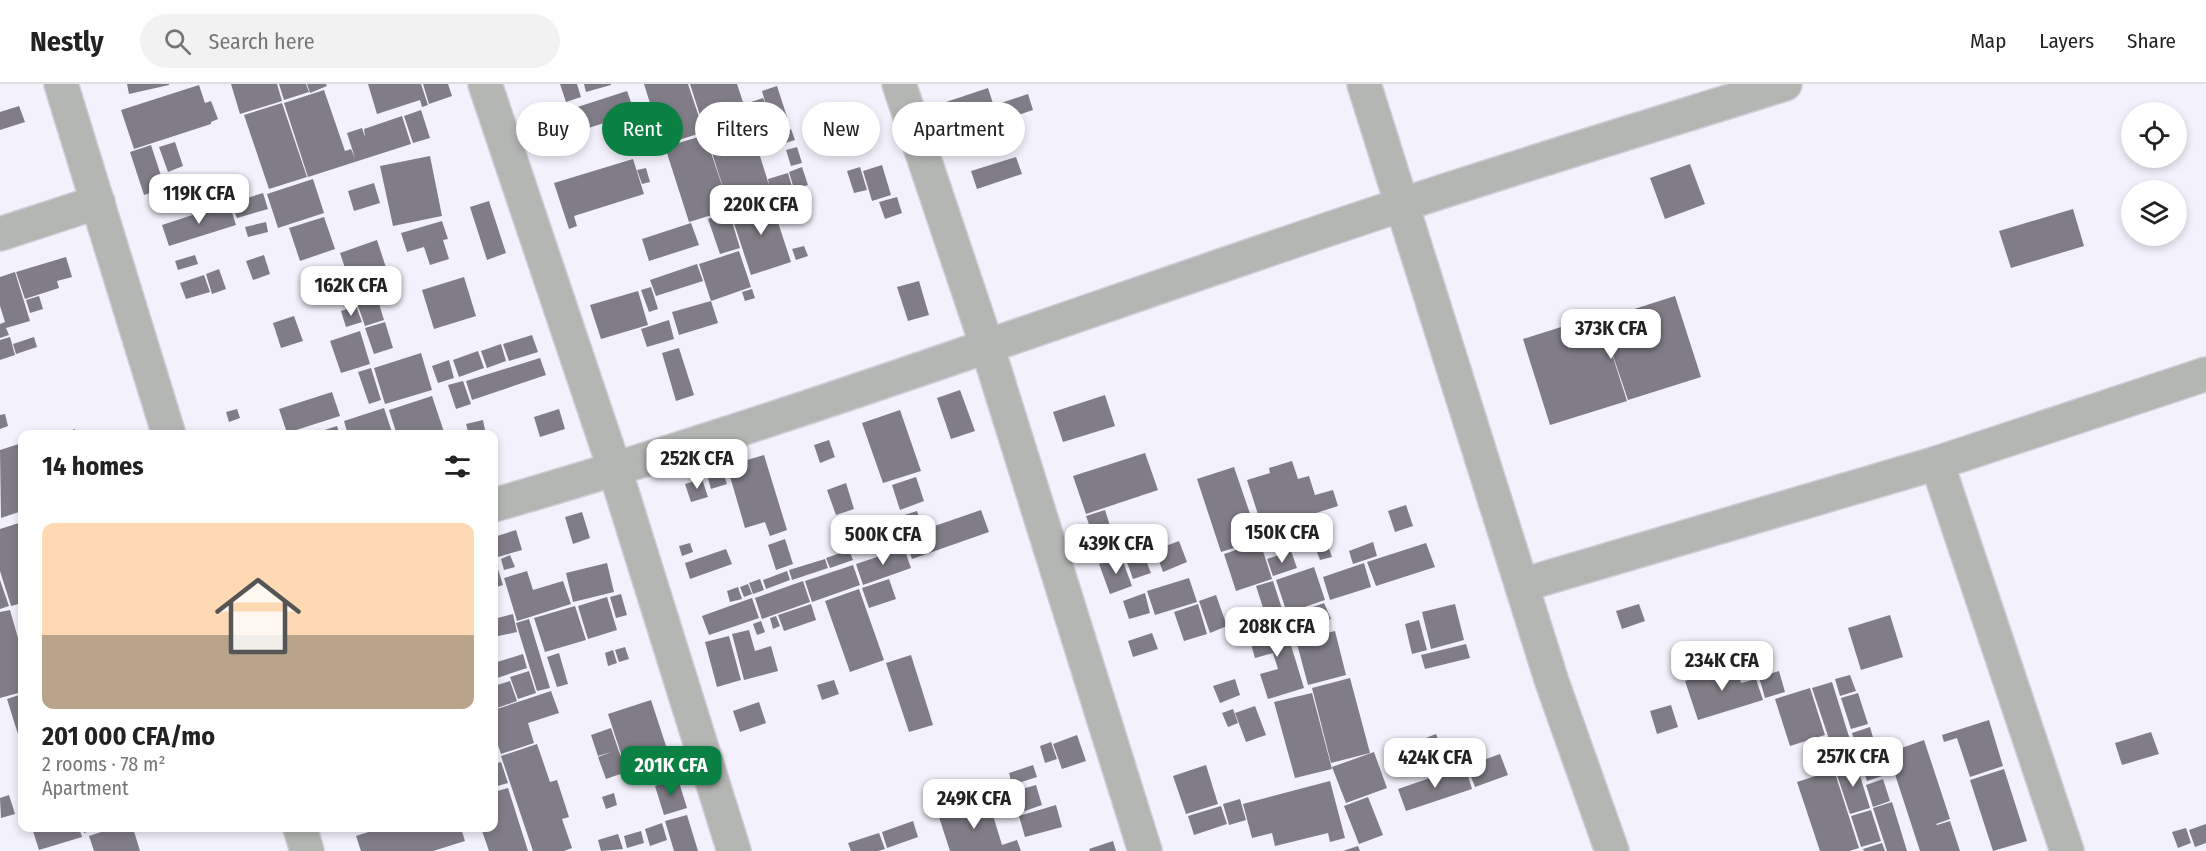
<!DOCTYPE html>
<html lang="en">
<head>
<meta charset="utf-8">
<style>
  body { margin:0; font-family:"Fira Sans Condensed",sans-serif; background:#f2f2f2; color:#222; height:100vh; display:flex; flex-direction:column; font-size:22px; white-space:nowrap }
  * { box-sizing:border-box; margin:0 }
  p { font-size:20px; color:#767676 }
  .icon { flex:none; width:33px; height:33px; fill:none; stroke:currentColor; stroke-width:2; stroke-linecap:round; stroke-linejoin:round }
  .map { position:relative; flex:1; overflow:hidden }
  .drawer { position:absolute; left:18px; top:346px; width:480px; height:402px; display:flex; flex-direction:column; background:#fff; border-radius:12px; box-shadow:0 3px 9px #0003 }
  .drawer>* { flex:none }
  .guide { position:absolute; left:516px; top:18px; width:570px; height:54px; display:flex; gap:12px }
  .buttons { position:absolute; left:2121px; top:18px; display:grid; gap:12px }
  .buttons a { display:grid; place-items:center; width:66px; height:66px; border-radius:50%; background:#fff; box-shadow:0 3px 9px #0003; font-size:30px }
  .price { position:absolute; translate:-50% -51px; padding:0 14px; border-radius:12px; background:#fff; color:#222; font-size:20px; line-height:39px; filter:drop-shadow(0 2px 3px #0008) }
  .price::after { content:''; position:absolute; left:50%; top:36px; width:18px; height:14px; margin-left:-9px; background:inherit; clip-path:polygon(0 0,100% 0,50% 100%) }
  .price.on { background:#0b8043; color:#fff }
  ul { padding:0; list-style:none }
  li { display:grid; align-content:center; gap:12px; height:318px; padding:0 24px }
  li+li { border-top:2px solid #e0e0e0 }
  li span { display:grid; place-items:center; height:186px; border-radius:12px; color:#555 }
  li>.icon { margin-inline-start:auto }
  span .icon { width:108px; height:108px; fill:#fffc; stroke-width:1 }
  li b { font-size:26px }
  h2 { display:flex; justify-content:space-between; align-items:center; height:72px; padding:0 24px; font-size:26px }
  .chip { padding:0 21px; border-radius:27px; background:#fff; box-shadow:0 3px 9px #0003; font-size:21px; line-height:54px }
  .chip.on { background:#0b8043; color:#fff }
  header { display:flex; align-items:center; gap:36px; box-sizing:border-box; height:84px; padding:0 30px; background:#fff; border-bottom:2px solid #e0e0e0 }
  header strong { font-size:28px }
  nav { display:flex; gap:33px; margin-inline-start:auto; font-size:21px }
  .search { width:420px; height:54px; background:#f2f2f2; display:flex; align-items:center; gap:15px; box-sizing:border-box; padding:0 21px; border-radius:33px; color:#767676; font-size:22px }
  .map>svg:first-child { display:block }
</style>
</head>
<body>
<header>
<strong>Nestly</strong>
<div class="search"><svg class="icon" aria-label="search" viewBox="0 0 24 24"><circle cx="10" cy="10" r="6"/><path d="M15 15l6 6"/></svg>Search here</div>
<nav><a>Map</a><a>Layers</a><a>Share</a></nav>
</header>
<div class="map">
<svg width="2206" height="767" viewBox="0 0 2206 767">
  <rect width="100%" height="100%" fill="#f3f1fc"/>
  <g fill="#807d88" fill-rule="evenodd">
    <path d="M127,0H169V1L129,10Z"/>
    <path d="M231,0H277L282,17L240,30Z"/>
    <path d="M279,0H306L309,8L284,16Z"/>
    <path d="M307,0H326L327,2L310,9Z"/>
    <path d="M368,0H421L428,21L422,23L420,16L377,30Z"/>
    <path d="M423,0H448L452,12L429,20Z"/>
    <path d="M560,0H577L581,13L566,18Z"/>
    <path d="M584,0H611V1L586,8Z"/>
    <path d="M644,0H688L704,48L663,61Z"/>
    <path d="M690,0H737L747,30L745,20L763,14L766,21L762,7L777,2L790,42L754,53L769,101L768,95L788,89L793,106L689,138L665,63L705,51L729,122ZM768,26L769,28L748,35V33Z"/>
    <path d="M199,1L205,19L211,17L218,35L211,38V40L134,65L121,26Z"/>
    <path d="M988,4L999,38L954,52L943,19Z"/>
    <path d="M324,6L345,67L351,65L355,74L347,49L362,44L365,53L364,45L402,32L411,60L308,93L284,19Z"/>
    <path d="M627,7L635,29L542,59L534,37Z"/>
    <path d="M1028,10L1033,26L1003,36L998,20Z"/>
    <path d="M282,19L307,93L269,105L244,31Z"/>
    <path d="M19,22L25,38L0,46V28Z"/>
    <path d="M421,26L430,54L413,59L404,32Z"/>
    <path d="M1019,33L1024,50L997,58L992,41Z"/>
    <path d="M791,45L795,56L782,60L779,48Z"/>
    <path d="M175,58L183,82L168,88L159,63Z"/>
    <path d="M151,61L165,104L144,111L130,68Z"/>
    <path d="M797,63L802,79L791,82L786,66Z"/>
    <path d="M430,72L442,132L393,142L380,82Z"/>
    <path d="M1016,73L1022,90L977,105L971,87Z"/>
    <path d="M633,75L644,110L574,132L577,142L569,145L554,99Z"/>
    <path d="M1690,80L1705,120L1665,135L1650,94Z"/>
    <path d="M882,81L891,111L872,117L863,87Z"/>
    <path d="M802,83L808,101L794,105L789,88Z"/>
    <path d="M860,83L867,106L854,109L847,87Z"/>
    <path d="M646,84L650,98L642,100L637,86Z"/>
    <path d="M313,95L324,129L278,144L267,110Z"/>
    <path d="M374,99L380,119L354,127L348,107Z"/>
    <path d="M263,109L268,125L237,134L231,119Z"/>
    <path d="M897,113L902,129L885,135L879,118Z"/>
    <path d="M770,114L791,178L751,191L730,127Z"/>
    <path d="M489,117L506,169L487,176L470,123Z"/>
    <path d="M229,119L236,141L169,162L162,141Z"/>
    <path d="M2073,125L2084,162L2011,184L1999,147Z"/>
    <path d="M729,128L740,164L720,170L708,135Z"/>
    <path d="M324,133L335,165L300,177L289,144Z"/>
    <path d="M442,137L448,155L443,156L449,175L430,181L424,163L407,168L401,149Z"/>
    <path d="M266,138L268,148L248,153L245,143Z"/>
    <path d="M691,139L699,161L649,177L642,155Z"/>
    <path d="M377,156L391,199L354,211L340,169Z"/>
    <path d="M804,162L808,172L796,176L792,165Z"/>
    <path d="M739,167L751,203L711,217L699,180Z"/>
    <path d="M195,171L198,180L178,186L175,177Z"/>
    <path d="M264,171L270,190L253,196L246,177Z"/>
    <path d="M66,173L72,193L57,197L59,204L25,215L16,188Z"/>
    <path d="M697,180L703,197L656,212L650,196Z"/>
    <path d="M219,185L226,205L212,210L206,190Z"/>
    <path d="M15,188L30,237L6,244L9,251L0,254V240L5,238L0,222V193Z"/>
    <path d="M204,191L210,208L186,215L180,199Z"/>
    <path d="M464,193L476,232L434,245L422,206Z"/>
    <path d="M919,197L929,231L908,237L897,203Z"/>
    <path d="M651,203L658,225L649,228L641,206Z"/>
    <path d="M752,205L755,214L745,217L742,208Z"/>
    <path d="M638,207L648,241L601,255L590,221Z"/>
    <path d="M376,210L384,236L365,242L356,216Z"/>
    <path d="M39,212L43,225L30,229L26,216Z"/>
    <path d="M1675,212L1701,293L1628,316L1603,242L1627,317L1550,341L1523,255L1599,231L1600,236Z"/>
    <path d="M711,217L718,239L679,251L672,228Z"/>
    <path d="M356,222L362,238L346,243L341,227Z"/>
    <path d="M294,232L303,257L281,264L273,239Z"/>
    <path d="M669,236L674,255L647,263L641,245Z"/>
    <path d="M385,238L393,264L374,270L365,244Z"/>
    <path d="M360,247L370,280L341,289L330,257Z"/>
    <path d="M532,251L538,268L509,277L503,260Z"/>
    <path d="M10,253L15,271L0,276V256Z"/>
    <path d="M34,253L37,263L16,270L13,260Z"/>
    <path d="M501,260L506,277L487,284L481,267Z"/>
    <path d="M679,264L694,311L676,317L662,269Z"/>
    <path d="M478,267L484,284L459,293L453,276Z"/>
    <path d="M421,269L432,306L385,320L374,284Z"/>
    <path d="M540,274L546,291L472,316L466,297Z"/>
    <path d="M449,276L454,294L438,299L432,282Z"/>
    <path d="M371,284L381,316L369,320L358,288Z"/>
    <path d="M463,297L471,320L456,325L448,301Z"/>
    <path d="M960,306L975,347L951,355L937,314Z"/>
    <path d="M332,308L340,332L287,349L279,325Z"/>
    <path d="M1105,311L1115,342L1063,358L1053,328Z"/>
    <path d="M432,312L445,351H397L389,326Z"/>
    <path d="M384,324L393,351H348L344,337Z"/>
    <path d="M237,325L240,334L229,338L226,328Z"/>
    <path d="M559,325L565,345L540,353L534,333Z"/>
    <path d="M900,326L921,387L883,399L862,339Z"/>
    <path d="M5,330L8,342L0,345V331Z"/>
    <path d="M483,336L486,351H469L466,340Z"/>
    <path d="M337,342L340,351H302L311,347L312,350Z"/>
    <path d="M75,345L77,351H59Z"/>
    <path d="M829,356L835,373L820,379L814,361Z"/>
    <path d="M22,359V427L1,434L0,366Z"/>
    <path d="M1145,369L1158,406L1086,430L1073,392Z"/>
    <path d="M764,371L787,446L770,452L765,438L745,444L727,382Z"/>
    <path d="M1292,377L1298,395L1309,392L1315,411L1333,406L1338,422L1263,446L1247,396L1270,389L1269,384Z"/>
    <path d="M1234,383L1259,456L1221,468L1197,395Z"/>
    <path d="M722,386L727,400L711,405L707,391Z"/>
    <path d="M916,393L924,417L900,426L892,401Z"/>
    <path d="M702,395L708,413L691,418L685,400Z"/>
    <path d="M846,399L854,425L836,431L827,406Z"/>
    <path d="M1406,421L1413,442L1395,448L1388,427Z"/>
    <path d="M981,426L989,448L912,475L898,433L917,427L923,446Z"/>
    <path d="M1105,426L1113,451L1095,457L1086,432Z"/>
    <path d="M582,428L590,454L573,460L565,433Z"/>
    <path d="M856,431L863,453L844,460L836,438Z"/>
    <path d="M22,438V519L11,522L0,487V445Z"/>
    <path d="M516,446L522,466L498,473L494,453Z"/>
    <path d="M785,455L793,480L776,486L768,461Z"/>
    <path d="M1326,456L1332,473L1320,476L1314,460Z"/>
    <path d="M1179,457L1187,478L1163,488L1155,466Z"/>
    <path d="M1260,458L1272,495L1236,507L1224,470Z"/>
    <path d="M1373,458L1377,472L1353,480L1349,467Z"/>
    <path d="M690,459L693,468L682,472L679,462Z"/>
    <path d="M1426,459L1435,483L1376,502L1367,478Z"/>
    <path d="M1140,461L1151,489L1133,495L1123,467Z"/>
    <path d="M904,464L911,484L863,501L856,480Z"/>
    <path d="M726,465L732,480L690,495L685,479Z"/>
    <path d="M849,466L853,476L830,484L826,474Z"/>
    <path d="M1291,467L1297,484L1273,492L1267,475Z"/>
    <path d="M510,471L515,483L504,486L501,475Z"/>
    <path d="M494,472L503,501L494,504Z"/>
    <path d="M1121,472L1132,502L1110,510L1099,480Z"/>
    <path d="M825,475L828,484L792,496L789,486Z"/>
    <path d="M607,479L614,508L573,518L566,489Z"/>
    <path d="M1364,479L1371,503L1330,516L1323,493Z"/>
    <path d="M853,481L860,501L812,518L805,497Z"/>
    <path d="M1314,483L1325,516L1287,529L1276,496Z"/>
    <path d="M527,487L533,506L563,497L571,520L517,537L504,494Z"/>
    <path d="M787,487L790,496L766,505L763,496Z"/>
    <path d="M1189,494L1197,518L1155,531L1147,507Z"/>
    <path d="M760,495L764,506L753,510L749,499Z"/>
    <path d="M889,495L896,515L869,524L862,504Z"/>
    <path d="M0,496L9,522L0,525Z"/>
    <path d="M803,497L810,518L762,535L755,514Z"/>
    <path d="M1273,497L1284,531L1267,536L1256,502Z"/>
    <path d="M748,500L752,510L744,513L740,503Z"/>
    <path d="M738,503L742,515L730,518L727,507Z"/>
    <path d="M859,505L884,576L850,588L825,517Z"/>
    <path d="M1145,509L1150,529L1129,535L1123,517Z"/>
    <path d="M621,510L627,531L616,534L610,513Z"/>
    <path d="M1216,511L1227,542L1210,549L1199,517Z"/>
    <path d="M607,513L617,546L588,555L578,522Z"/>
    <path d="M752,514L759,534L709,551L702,532Z"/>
    <path d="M1324,519L1331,535L1315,540L1310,524Z"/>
    <path d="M811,520L816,536L784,547L778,531Z"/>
    <path d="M1198,520L1207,550L1184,557L1174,528Z"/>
    <path d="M1455,520L1464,556L1431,565L1422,528Z"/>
    <path d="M1639,520L1645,537L1622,545L1616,527Z"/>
    <path d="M575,522L586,556L545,568L534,534Z"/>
    <path d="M22,525V541L18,526Z"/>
    <path d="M10,526L22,568V608L0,614V528Z"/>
    <path d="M1310,527L1316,547L1293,554L1287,533Z"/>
    <path d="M513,530L517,548L494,553V535Z"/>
    <path d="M1890,531L1903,573L1861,586L1848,544Z"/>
    <path d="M776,532L780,542L773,545L770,534Z"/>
    <path d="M529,535L550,604L537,607L516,539Z"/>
    <path d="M1283,535L1304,604L1268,615L1260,590L1278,585L1273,569L1255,574L1247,546Z"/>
    <path d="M1419,536L1427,566L1412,570L1405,540Z"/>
    <path d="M761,537L765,548L757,551L753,540Z"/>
    <path d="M749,546L755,567L771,562L778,587L744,596L732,550Z"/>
    <path d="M1335,547L1346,591L1308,601L1296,556Z"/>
    <path d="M1152,549L1158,565L1133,573L1128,557Z"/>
    <path d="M729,552L741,596L717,603L705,558Z"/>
    <path d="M1466,560L1470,574L1425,585L1421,571Z"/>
    <path d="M625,563L629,575L619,578L615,566Z"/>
    <path d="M613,566L617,579L608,582L605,569Z"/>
    <path d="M559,569L568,600L557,603L547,573Z"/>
    <path d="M523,570L527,584L494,595V579Z"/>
    <path d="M911,571L933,641L909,648L886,579Z"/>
    <path d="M1736,581L1741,599L1756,595L1763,616L1698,636L1685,597Z"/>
    <path d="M529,587L536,609L518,615L510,593Z"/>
    <path d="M1779,587L1785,608L1765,614L1759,593Z"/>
    <path d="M1850,591L1856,607L1840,612L1835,595Z"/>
    <path d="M1350,594L1370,669L1331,679L1312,604Z"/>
    <path d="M1235,595L1240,611L1220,619L1213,602Z"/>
    <path d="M834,596L839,610L822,616L817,601Z"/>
    <path d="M510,597L517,617L494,625V602Z"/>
    <path d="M1832,598L1856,675L1838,682L1812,604Z"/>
    <path d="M1810,604L1825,651L1790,662L1775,615Z"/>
    <path d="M551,607L559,629L528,639L534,659L501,670L494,650V626Z"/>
    <path d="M1312,609L1332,685L1295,694L1274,618Z"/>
    <path d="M1858,609L1868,640L1851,645L1841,614Z"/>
    <path d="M22,610V663L7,615Z"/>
    <path d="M651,616L670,674L627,688L608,630Z"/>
    <path d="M759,618L766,639L740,648L733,627Z"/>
    <path d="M1671,621L1678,643L1657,650L1650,627Z"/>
    <path d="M1255,622L1266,651L1246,658L1235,629Z"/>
    <path d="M1233,625L1238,639L1228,643L1222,629Z"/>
    <path d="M1989,636L2003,682L1970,693L1957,654L1944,658L1942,651Z"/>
    <path d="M1870,643L1878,671L1861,677L1852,649Z"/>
    <path d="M611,644L626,688L606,695L598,673L611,668L598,672L591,651Z"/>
    <path d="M2151,648L2159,670L2122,681L2115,659Z"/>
    <path d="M1436,650L1443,668L1420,677L1413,659Z"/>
    <path d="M1077,651L1086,677L1062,685L1053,660Z"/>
    <path d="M1825,653L1832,677L1817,682L1809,659Z"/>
    <path d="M1924,656L1950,735L1936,740L1937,741L1950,737L1960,767H1920L1888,669Z"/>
    <path d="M1051,658L1057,675L1045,679L1040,662Z"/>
    <path d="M1411,658L1418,680L1401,685L1394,665Z"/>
    <path d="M537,660L550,698L557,696L569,733L562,735L572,764L564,767H533L501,672Z"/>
    <path d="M1374,668L1387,704L1346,719L1332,683Z"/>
    <path d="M1500,670L1508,691L1475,703L1467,682Z"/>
    <path d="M1876,674L1882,692L1867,697L1861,679Z"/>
    <path d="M501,678L508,699L494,703V680Z"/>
    <path d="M1856,679L1870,724L1850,730L1835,685Z"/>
    <path d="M1033,681L1037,693L1012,701L1009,689Z"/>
    <path d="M1206,681L1218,720L1186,730L1173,692Z"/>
    <path d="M1465,682L1472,705L1406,727L1398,705Z"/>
    <path d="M2004,685L2027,757L1993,767L1970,696Z"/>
    <path d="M1834,686L1859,764L1849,767H1820L1797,698Z"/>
    <path d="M678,695L687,724L664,731L655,702Z"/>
    <path d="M1883,695L1890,717L1873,723L1866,701Z"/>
    <path d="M1330,697L1345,754L1330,758L1328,749L1275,762L1272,749L1252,754L1243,720Z"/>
    <path d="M1036,701L1042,721L1019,729L1012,708Z"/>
    <path d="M508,704L528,767H489L481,744H494V708Z"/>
    <path d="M614,709L617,721L606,725L602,713Z"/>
    <path d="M9,711L15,730L1,734L0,714Z"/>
    <path d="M1368,713L1383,751L1359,760L1344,722Z"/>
    <path d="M988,715L1002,761L1017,756L1021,767H950L938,730Z"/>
    <path d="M1240,715L1246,736L1229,741L1223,720Z"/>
    <path d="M1892,718L1907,767H1887L1873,724Z"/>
    <path d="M1056,721L1062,743L1025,753L1019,732Z"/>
    <path d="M1221,722L1227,740L1194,751L1188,732Z"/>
    <path d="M1871,726L1881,757L1861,763L1851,732Z"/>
    <path d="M687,731L698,767H674L665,737Z"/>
    <path d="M913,737L918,753L887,764L882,748Z"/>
    <path d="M662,739L667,756L650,762L645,745Z"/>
    <path d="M2206,740V759L2195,763L2189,746Z"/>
    <path d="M32,744H79L82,753L39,766Z"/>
    <path d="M83,744H99L84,749Z"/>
    <path d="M113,744H133L140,767H94L89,752Z"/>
    <path d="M381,744H461L465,757L433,767H361L356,752Z"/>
    <path d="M2186,744L2191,759L2178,764L2172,748Z"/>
    <path d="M641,747L644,759L627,764L624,752Z"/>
    <path d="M879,749L885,765L878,767H851L848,759Z"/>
    <path d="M618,750L623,765L601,767L598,756Z"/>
    <path d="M1113,757L1116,767H1090L1089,765Z"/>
    <path d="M1882,759L1885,767H1864L1863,765Z"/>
    <path d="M1358,762L1360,767H1343Z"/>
  </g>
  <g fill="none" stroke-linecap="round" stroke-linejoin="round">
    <g stroke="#cfcdd7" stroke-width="36">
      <g id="street">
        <path d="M61,0L169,351"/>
        <path d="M485,0L615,386L734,767"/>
        <path d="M899,0L987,262L1145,767"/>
        <path d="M1364,0L1552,598L1612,767"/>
        <path d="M0,150L98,118"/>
        <path d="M1937,379L2067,767"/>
        <path d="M494,421C800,333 1098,221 1401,121C1528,79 1657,40 1785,0"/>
        <path d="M1522,501L1937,379L2206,290"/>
        <path d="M300,744L307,767"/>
      </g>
    </g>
    <use href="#street" stroke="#b3b6b3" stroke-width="33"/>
  </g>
</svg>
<div class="buttons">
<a><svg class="icon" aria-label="locate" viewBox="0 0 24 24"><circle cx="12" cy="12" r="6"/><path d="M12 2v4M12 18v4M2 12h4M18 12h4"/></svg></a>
<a><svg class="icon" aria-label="layers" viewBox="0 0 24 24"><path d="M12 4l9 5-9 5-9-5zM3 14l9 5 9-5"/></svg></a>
</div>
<b class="price" style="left:199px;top:141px">119K CFA</b>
<b class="price" style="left:761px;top:152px">220K CFA</b>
<b class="price" style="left:351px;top:233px">162K CFA</b>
<b class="price" style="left:1611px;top:276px">373K CFA</b>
<b class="price" style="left:697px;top:406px">252K CFA</b>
<b class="price" style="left:1282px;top:480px">150K CFA</b>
<b class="price" style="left:883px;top:482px">500K CFA</b>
<b class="price" style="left:1116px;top:491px">439K CFA</b>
<b class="price" style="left:1277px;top:574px">208K CFA</b>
<b class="price" style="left:1722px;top:608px">234K CFA</b>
<b class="price" style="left:1853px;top:704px">257K CFA</b>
<b class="price" style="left:1435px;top:705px">424K CFA</b>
<b class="price on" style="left:671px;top:713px">201K CFA</b>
<b class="price" style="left:974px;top:746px">249K CFA</b>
<div class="guide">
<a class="chip">Buy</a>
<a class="chip on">Rent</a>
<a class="chip">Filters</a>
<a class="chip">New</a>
<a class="chip">Apartment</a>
</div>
<section class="drawer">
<h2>14 homes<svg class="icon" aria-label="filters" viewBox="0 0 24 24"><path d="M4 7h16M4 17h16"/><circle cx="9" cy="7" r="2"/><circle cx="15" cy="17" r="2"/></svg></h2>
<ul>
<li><span style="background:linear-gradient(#ffd9b3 60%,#b9a48a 0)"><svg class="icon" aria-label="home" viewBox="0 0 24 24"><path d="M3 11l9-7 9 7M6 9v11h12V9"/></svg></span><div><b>201 000 CFA/mo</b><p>2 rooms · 78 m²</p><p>Apartment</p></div></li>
</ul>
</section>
</div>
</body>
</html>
